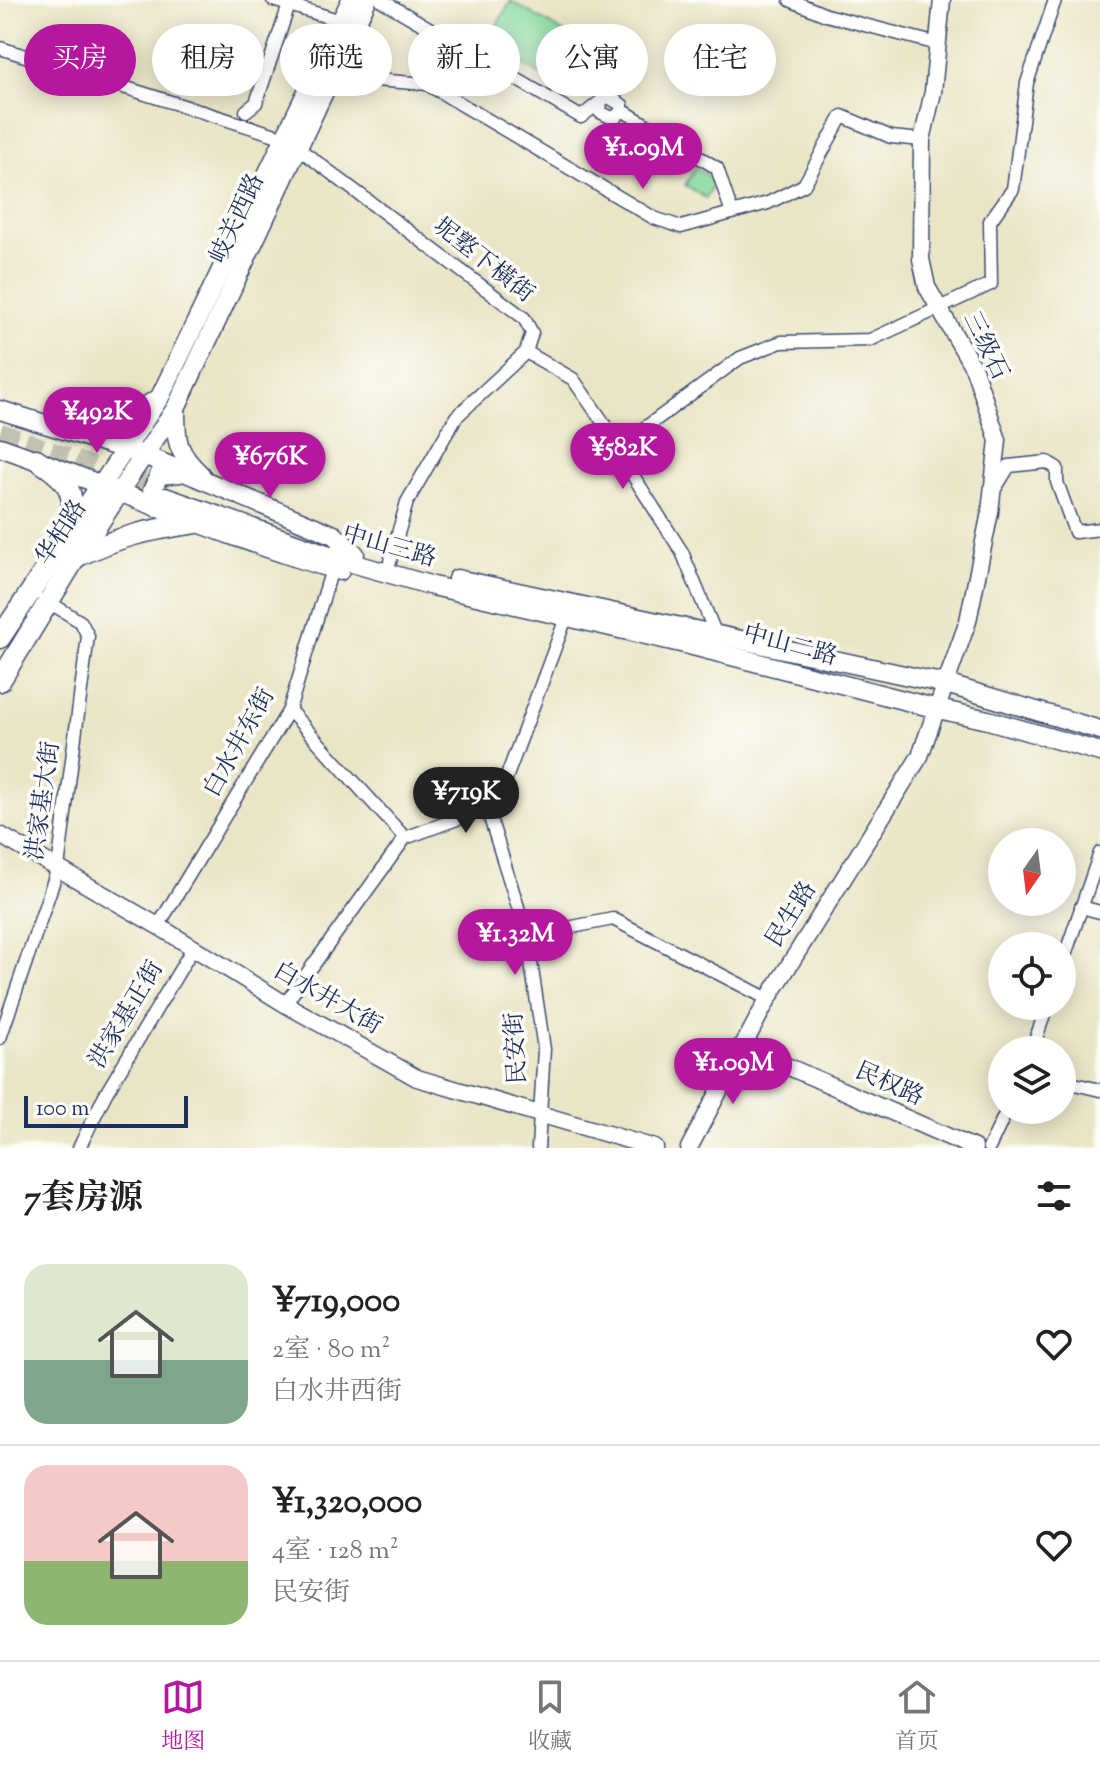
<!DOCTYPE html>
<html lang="zh">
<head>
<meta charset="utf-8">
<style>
  body { margin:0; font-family:"Sorts Mill Goudy","Noto Serif SC",serif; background:#f6f6f6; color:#222; height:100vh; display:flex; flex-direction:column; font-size:30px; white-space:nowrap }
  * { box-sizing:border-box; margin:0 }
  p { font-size:26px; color:#767676 }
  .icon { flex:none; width:44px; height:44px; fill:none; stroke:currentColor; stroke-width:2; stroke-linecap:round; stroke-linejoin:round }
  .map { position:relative; height:1148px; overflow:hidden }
  .drawer { display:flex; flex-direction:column; background:#fff; flex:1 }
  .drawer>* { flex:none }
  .banner { position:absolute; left:24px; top:24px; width:1052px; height:72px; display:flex; gap:16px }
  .needle { width:52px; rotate:194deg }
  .controls { position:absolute; left:988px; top:828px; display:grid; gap:16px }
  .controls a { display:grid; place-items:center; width:88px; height:88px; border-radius:50%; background:#fff; box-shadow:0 4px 20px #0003; font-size:40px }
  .scale { position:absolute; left:24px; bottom:20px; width:164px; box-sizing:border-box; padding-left:8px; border:4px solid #1b2f5e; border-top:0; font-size:22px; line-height:28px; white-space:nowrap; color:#1b2f5e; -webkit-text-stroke:6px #fdfcf7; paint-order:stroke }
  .price { position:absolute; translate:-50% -68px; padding:0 18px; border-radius:28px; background:#b5179e; color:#fff; font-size:26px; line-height:52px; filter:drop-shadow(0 2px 4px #0008) }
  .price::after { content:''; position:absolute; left:50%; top:48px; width:24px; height:18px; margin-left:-12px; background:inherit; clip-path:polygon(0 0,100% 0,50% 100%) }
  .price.selected { background:#222; color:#fff }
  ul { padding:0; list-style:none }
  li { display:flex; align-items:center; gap:24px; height:200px; padding:0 24px }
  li+li { border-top:2px solid #e0e0e0 }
  li span { display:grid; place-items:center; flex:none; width:224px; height:160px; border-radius:24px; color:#555 }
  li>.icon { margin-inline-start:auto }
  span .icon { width:96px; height:96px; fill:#fffc; stroke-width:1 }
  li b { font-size:34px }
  h2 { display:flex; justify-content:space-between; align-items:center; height:96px; padding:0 24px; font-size:34px }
  .tag { padding:0 28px; border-radius:36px; background:#fff; box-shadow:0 4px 20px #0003; font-size:28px; line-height:72px }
  .tag.selected { background:#b5179e; color:#fff }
  .menu { display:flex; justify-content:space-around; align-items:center; height:112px; border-top:2px solid #e0e0e0; background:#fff; font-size:22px; color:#767676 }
  .menu a { display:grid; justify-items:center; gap:4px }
  .menu .selected { color:#b5179e }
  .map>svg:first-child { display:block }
</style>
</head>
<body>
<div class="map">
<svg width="1100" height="1148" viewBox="0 0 1100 1148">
  <rect width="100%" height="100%" fill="#fdfcf7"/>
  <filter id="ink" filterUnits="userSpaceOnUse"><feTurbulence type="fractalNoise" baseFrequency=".0125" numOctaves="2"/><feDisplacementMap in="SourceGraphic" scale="16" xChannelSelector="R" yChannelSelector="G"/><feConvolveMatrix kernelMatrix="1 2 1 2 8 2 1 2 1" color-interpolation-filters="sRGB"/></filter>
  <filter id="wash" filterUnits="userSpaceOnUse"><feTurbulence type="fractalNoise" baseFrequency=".006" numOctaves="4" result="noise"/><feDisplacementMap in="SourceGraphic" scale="32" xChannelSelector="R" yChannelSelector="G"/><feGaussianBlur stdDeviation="1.8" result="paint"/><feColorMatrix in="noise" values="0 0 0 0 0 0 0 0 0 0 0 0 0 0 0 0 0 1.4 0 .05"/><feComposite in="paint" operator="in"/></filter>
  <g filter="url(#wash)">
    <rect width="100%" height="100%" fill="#eae5c6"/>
    <g fill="#84d99c" stroke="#50847d" stroke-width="2">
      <path d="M511,1L585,45L560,86L486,43Z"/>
      <path d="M696,168L716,181L706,198L685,185Z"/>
    </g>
  </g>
  <g filter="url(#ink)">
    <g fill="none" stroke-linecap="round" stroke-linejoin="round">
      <path stroke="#c1c1b1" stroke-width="18" stroke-dasharray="18 9" stroke-linecap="butt" d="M0,432L118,475L169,486"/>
      <g stroke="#3a4a6e" stroke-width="15">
        <g id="minor">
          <path d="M273,0L341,21"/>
          <path d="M381,0L581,117L625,82"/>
          <path d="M790,0L826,15L938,44"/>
          <path d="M0,48L285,138"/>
          <path d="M336,65L375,80L427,84L654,218L681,227L768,203L804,185L842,116L891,137L922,140"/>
          <path d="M601,101L600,112L610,117H616L622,110V105L607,96"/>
          <path d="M622,110L717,168L732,213"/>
          <path d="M246,111L256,103L289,5"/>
          <path d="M298,148L524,318L532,333L526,352L456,417L407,502L390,562"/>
          <path d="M526,352L573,379L610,432L616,449L682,552L716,635"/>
          <path d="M616,449L740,358L781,342L870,340L991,284L990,221L1013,189L1027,83L1055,0"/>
          <path d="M993,492L1009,466L1047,462L1057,468V482L1075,532L1100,529"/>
          <path d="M289,710L405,838"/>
          <path d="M487,808L527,936L544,1049L538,1148"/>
          <path d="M1081,907L1100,912"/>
          <path d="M158,926L289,710L332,569"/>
          <path d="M527,936L613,919L768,999"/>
          <path d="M1062,964L1100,853"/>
          <path d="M285,1004L405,838L487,808L507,776L566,618"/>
          <path d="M0,1038L58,868L88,636L81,622L44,599"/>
          <path d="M1032,1050L1047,1006"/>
          <path d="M1062,1081L1100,1090"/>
          <path d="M79,1148L105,1095L193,948"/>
          <path d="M989,1148L1007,1110"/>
        </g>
      </g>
      <g stroke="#3a4a6e" stroke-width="19">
        <g id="tertiary">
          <path d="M0,835L158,926L285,1004L417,1078L655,1148"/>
          <path d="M741,1046L974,1148"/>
          <path d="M689,1148L768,999L920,756L968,621L990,512L998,440L974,369L927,287L921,259L922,140L933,92L942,0"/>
        </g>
      </g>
      <g stroke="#3a4a6e" stroke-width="21">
        <g id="secondary">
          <path d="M176,408C176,441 176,452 201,475"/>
          <path d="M0,410L144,455L334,535L355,554"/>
          <path d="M79,431C108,432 131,416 154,401"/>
          <path d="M0,447C114,487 224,538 340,571"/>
          <path d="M102,484L160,397L351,0"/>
          <path d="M119,492L176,408L367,0"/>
          <path d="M165,497L352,563L433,586L685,644L938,709L988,720L1100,752"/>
          <path d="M156,507L152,491L159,475L180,473"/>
          <path d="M457,579L946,684L1100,730"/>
        </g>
      </g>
      <g stroke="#3a4a6e" stroke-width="23">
        <g id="primary">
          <path d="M36,459C64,477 79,489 69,526"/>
          <path d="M76,557C120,536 148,530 196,523"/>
          <path d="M0,638L102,484"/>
          <path d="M0,681L76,557L119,492"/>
        </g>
      </g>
      <use href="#minor" stroke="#fff" stroke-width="12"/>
      <use href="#tertiary" stroke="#fff" stroke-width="16"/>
      <use href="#secondary" stroke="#fff" stroke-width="18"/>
      <use href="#primary" stroke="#fff" stroke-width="20"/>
    </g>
  </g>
  <g text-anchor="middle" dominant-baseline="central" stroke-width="7" stroke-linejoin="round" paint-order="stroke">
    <g font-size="24" fill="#1b2f5e" stroke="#fdfcf7">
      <text transform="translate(238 219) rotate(-65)">岐关西路</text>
      <text transform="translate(483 261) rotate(38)">坭墪下橫街</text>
      <text transform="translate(985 346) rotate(64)">三级石</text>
      <text transform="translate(62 533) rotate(-57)">华柏路</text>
      <text transform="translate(389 547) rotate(16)">中山三路</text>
      <text transform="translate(790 646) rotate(15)">中山二路</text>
      <text transform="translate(240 743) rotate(-61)">白水井东街</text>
      <text transform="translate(44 801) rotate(-82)">洪家基大街</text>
      <text transform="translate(792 915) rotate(-58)">民生路</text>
      <text transform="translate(327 999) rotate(30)">白水井大街</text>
      <text transform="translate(127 1015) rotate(-59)">洪家基正街</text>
      <text transform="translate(517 1048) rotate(-93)">民安街</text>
      <text transform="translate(889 1085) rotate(24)">民权路</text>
    </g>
  </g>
</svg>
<div class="controls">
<a><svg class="needle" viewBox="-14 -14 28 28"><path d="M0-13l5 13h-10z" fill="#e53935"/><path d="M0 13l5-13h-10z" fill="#767676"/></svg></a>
<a><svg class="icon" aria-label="locate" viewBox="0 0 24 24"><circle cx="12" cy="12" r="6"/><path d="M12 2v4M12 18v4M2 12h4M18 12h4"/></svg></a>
<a><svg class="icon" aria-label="layers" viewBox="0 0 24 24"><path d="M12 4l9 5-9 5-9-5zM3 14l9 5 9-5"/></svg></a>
</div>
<div class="scale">100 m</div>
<b class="price" style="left:643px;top:191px">¥1.09M</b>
<b class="price" style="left:97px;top:455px">¥492K</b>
<b class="price" style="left:623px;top:491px">¥582K</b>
<b class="price" style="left:270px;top:500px">¥676K</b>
<b class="price selected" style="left:466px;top:835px">¥719K</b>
<b class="price" style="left:515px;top:977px">¥1.32M</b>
<b class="price" style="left:733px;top:1106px">¥1.09M</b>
<div class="banner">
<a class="tag selected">买房</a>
<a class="tag">租房</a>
<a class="tag">筛选</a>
<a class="tag">新上</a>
<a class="tag">公寓</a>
<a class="tag">住宅</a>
</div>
</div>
<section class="drawer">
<h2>7套房源<svg class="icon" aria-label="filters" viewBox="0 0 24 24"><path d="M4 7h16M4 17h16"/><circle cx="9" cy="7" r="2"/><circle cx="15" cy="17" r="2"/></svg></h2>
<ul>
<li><span style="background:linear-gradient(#dfe7d0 60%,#7fa58c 0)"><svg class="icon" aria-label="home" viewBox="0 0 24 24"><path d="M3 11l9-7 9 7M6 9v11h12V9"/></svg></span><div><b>¥719,000</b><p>2室 · 80 m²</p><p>白水井西街</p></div><svg class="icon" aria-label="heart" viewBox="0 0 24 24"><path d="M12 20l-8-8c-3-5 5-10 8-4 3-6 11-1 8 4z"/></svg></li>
<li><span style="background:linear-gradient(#f6c9c9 60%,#8fb573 0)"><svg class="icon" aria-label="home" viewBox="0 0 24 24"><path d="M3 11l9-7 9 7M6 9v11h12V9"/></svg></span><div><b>¥1,320,000</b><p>4室 · 128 m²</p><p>民安街</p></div><svg class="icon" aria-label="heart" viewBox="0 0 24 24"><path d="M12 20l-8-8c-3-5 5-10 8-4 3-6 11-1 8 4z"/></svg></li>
</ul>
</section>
<nav class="menu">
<a class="selected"><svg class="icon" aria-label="map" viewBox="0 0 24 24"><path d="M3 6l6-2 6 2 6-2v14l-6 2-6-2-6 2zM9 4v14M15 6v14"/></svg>地图</a>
<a><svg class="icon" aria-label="saved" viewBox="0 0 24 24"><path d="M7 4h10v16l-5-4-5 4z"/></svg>收藏</a>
<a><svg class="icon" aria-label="home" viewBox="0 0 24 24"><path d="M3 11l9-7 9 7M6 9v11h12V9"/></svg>首页</a>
</nav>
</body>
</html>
